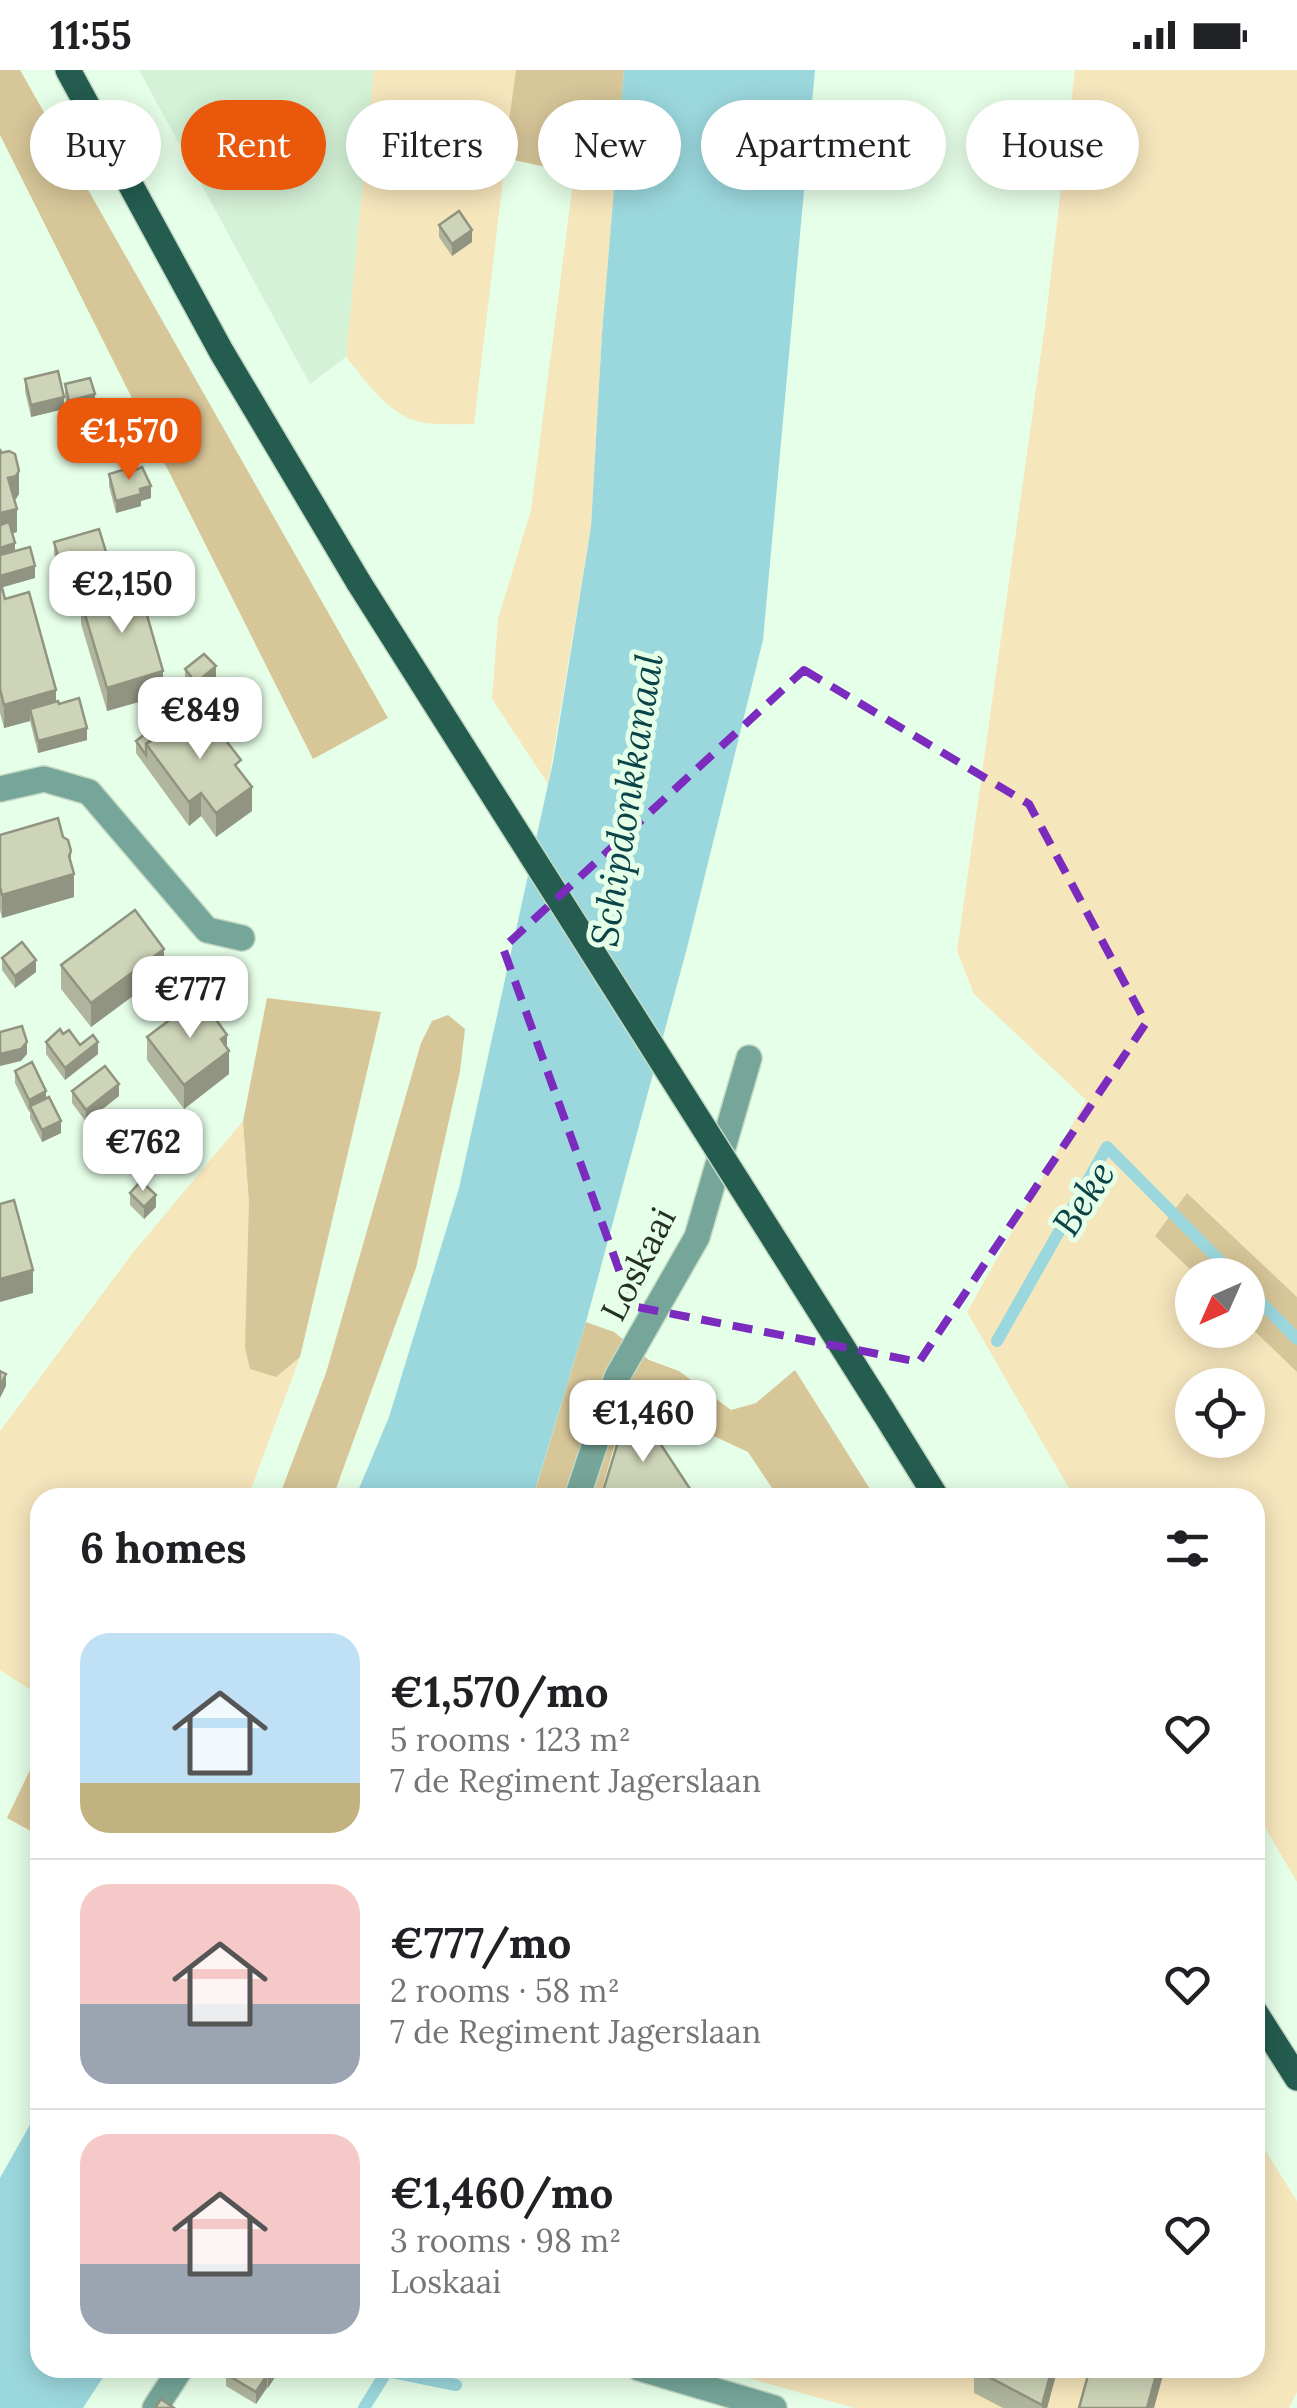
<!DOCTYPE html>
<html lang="en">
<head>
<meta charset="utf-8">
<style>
  body { margin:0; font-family:Lora,serif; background:#f6f6f6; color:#202124; height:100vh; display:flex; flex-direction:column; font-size:38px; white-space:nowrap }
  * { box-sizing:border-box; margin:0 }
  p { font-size:32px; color:#757577 }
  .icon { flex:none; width:55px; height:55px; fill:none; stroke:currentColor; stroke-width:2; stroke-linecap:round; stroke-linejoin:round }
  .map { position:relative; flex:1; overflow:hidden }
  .sheet { position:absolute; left:30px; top:1418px; width:1235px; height:890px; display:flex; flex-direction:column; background:#fff; border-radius:30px; box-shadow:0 5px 25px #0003 }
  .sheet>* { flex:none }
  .top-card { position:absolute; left:30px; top:30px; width:1238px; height:90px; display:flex; gap:20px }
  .needle { width:65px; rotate:225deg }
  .fabs { position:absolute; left:1175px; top:1188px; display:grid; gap:20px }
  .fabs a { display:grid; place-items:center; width:90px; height:90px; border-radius:50%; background:#fff; box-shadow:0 5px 25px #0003; font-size:50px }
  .price { position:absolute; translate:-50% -85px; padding:0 22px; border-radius:20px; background:#fff; color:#222; font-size:32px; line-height:65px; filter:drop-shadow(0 2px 5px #0008) }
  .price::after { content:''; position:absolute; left:50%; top:60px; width:30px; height:22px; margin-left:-15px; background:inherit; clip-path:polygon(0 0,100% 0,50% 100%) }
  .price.active { background:#ea580c; color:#fff }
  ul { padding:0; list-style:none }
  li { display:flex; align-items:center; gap:30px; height:250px; padding:0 50px }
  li+li { border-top:2px solid #e0e0e0 }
  li span { display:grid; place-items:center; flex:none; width:280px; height:200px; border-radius:30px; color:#555 }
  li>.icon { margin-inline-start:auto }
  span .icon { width:120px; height:120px; fill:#fffc; stroke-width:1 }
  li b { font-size:42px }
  h2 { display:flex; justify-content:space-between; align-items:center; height:120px; padding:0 50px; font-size:42px }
  .chip { padding:0 35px; border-radius:45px; background:#fff; box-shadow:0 5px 25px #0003; font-size:35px; line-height:90px }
  .chip.active { background:#ea580c; color:#fff }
  .status { display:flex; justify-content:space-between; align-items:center; height:70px; padding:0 50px; background:#fff; direction:ltr }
  .status svg { height:28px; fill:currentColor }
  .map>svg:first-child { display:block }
</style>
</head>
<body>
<div class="status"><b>11:55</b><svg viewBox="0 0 49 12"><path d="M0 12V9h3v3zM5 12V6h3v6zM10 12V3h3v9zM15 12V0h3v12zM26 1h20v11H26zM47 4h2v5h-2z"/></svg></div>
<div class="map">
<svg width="1297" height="2338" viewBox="0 0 1297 2338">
  <rect width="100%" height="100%" fill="#e6ffe8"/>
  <path fill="#d4f2d6" d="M139,0H374L346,287L310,314Z"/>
  <g fill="#f6e6bc" fill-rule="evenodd">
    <path d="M374,0H516L474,354C458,354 441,355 425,353C390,348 367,312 346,287Z"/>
    <path d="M1075,0H1297V1227L1187,1123L1155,1166L1196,1205H1192V1260H1248V1255L1297,1302V1812L1255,1740V1428L1074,1427L967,1242L1086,1030L974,924L957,881L1045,255ZM1192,1315H1248V1370H1192Z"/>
    <path d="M574,104L615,112L602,263L591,457L548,714L492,629L498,549L531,440Z"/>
    <path d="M243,1051L249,1133L275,1307L300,1287L248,1427L40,1428V1626L0,1600V1361L132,1184Z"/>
    <path d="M1255,2064L1297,2131V2322L1289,2338H855L712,2298H1255Z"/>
  </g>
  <g fill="#d7c698">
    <path d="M0,0H20L388,648L313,689L0,65Z"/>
    <path d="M516,0H624L615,112L504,88Z"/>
    <path d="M267,928L381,942L300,1287L276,1307L250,1299L245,1278L249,1133L243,1051Z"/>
    <path d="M448,945L465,959L460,1001L416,1198L333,1427H279L326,1303L421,973L432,951Z"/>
    <path d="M1187,1123L1297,1227V1302L1248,1255V1205H1196L1155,1166Z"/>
    <path d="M586,1252L614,1262L649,1290L679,1301L731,1340L756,1333L795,1300L875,1427H778L748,1382L664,1343L625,1337L600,1427L533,1428Z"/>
    <path d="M40,1679V1766L7,1748Z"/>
  </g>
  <g fill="#9bd8de">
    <path d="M624,0H815L763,570L687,878L586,1252L533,1427L355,1428L389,1347L459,1118L553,692L591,457L602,263Z"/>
    <path d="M40,2037V2298H109L83,2338H0V2108Z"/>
  </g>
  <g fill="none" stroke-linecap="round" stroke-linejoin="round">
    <g stroke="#9bd8de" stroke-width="12">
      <path d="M1248,1219L1297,1269"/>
      <path d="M997,1271L1107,1077L1234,1205"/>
      <path d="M364,2338L387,2301L456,2315"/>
    </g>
    <g stroke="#c4dac5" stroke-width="28">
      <g id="minor">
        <path d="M0,719L44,709L89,722L207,860L242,868"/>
        <path d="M577,1428L617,1307L697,1167L749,988"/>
        <path d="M639,2298L774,2338"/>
        <path d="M155,2338L181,2298"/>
      </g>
    </g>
    <g stroke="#c4dac5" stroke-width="28">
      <g id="major">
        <path d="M68,0L221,281L359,513"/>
        <path d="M883,1341L937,1428"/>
        <path d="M1255,1942L1297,2008"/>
      </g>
    </g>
    <use href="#minor" stroke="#76a699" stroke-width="25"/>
    <use href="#major" stroke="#245c4f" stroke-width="25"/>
    <g stroke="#c4dac5" stroke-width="28" stroke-linecap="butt">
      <path id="major-bridge" d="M359,513L883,1341"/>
    </g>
    <use href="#major-bridge" stroke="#245c4f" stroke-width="25"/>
  </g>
  <g fill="#b0b69d">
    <path d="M439,155L472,172L452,186L439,167Z"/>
    <path d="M25,309L64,339L31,347L25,321Z"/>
    <path d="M65,314L95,337L69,343L65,327Z"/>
    <path d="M0,379L19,424L14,430L17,462L12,463L15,481L35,508L2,517L5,529L56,632L87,670L38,683L30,651L4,658L0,643Z"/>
    <path d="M136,400L151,428L141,431V436L116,443L109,416V404Z"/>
    <path d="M54,472L106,494L61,508L54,484Z"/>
    <path d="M81,531L163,625L107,641L81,554Z"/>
    <path d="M185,599L216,608L196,625L185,612Z"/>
    <path d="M182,648L241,702L252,741L216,767L201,746L189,756L136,683V671Z"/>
    <path d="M0,765L63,767L71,794L74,827L2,848L0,840Z"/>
    <path d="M2,888L36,902L15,918L2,900Z"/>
    <path d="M61,895L164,903L91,957L61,919Z"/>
    <path d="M63,964L98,984L65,1010L46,984V972Z"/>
    <path d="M147,967L227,978L229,1004L184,1039L147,990Z"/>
    <path d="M15,1001L46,1028L61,1063L42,1072L30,1048V1041L29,1042L15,1013Z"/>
    <path d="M72,1021L119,1026L86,1052L72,1033Z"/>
    <path d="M130,1123L156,1137L144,1149L130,1135Z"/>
    <path d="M230,2298H281L256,2334L226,2316V2304Z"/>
    <path d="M1056,2298V2305L1047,2338H1003L974,2323V2299Z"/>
  </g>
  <g fill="#909480">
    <path d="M472,160V172L452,186V174Z"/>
    <path d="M95,324V337L69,343V331Z"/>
    <path d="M64,327V339L31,347V335Z"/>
    <path d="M19,401V424L16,429L8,432V408Z"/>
    <path d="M151,416V428L141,431V436L116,443V431L140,419Z"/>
    <path d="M17,439V462L0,467V443Z"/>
    <path d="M15,473V485L0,490V478Z"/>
    <path d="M106,482V494L61,508V496Z"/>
    <path d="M35,496V508L0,518V506Z"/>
    <path d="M216,596V608L196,625V613Z"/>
    <path d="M163,601V625L107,641V618Z"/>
    <path d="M56,620V644L30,639V651L4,658V635Z"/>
    <path d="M87,658V670L38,683V671Z"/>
    <path d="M252,717V741L216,767V743Z"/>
    <path d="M201,723V746L189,756V732Z"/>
    <path d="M71,781V805L74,804V827L2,848V825L69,786Z"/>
    <path d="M164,879V903L91,957V933Z"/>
    <path d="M36,890V902L15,918V906Z"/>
    <path d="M227,965V982L229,981V1004L184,1039V1015L221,969Z"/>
    <path d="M27,972V984L21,991L0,996V984Z"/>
    <path d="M98,972V984L65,1010V998Z"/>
    <path d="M119,1014V1026L86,1052V1040Z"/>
    <path d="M46,1021V1034L30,1036L29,1042V1030Z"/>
    <path d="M61,1051V1063L42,1072V1060Z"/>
    <path d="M156,1125V1137L144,1149V1137Z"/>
    <path d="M33,1200V1223L0,1232V1209Z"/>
    <path d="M6,1304V1316L0,1328V1316Z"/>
    <path d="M268,2298H281L268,2318Z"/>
    <path d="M1052,2298H1056V2305L1047,2338H1042Z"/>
    <path d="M1158,2298H1165L1154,2338H1147Z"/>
    <path d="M267,2305V2317L256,2334V2322Z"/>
  </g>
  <g fill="#cdd4b7" stroke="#909480" stroke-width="2.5">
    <path d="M459,141L472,160L452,174L439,155Z"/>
    <path d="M58,301L64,327L31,335L25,309Z"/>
    <path d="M90,308L95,324L69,331L65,314Z"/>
    <path d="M0,379L1,383L9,381L15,384L19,401L16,406L8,408L17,439L0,443Z"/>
    <path d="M136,396V400L142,397L151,416L140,419L141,424L116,431L109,404Z"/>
    <path d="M9,452L15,473L0,478V455Z"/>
    <path d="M99,459L106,482L61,496L54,472Z"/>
    <path d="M30,477L35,496L0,506V485Z"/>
    <path d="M0,510L5,529L29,522L56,620L4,635L0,619Z"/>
    <path d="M138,514L163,601L107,618L81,531Z"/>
    <path d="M204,584L216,596L196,613L185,599Z"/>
    <path d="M79,628L87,658L38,671L30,639L58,631L59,634Z"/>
    <path d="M193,639L209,659L214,655L241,690L235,695L252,717L216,743L201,723L189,732L146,674Z"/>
    <path d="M176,640L182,648L146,674V685L136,671Z"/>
    <path d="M58,748L63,767L68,770L71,781L69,786L74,804L2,825L0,817V765Z"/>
    <path d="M135,840L164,879L91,933L61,895Z"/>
    <path d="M22,872L36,890L15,906L2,888Z"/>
    <path d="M200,927L227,965L221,969L229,981L184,1015L147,967Z"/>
    <path d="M22,956L27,972L21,979L0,984V962Z"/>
    <path d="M60,959L63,964L69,960L80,975L93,965L98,972L65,998L46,972Z"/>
    <path d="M32,992L46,1021L29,1030L15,1001Z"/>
    <path d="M105,996L119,1014L86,1040L72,1021Z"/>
    <path d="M49,1027L61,1051L42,1060L30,1036Z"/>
    <path d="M141,1111L156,1125L144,1137L130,1123Z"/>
    <path d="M14,1130L33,1200L0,1209V1134Z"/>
    <path d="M0,1301L6,1304L0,1316Z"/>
    <path d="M631,1329L696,1428H601Z"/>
    <path d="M230,2298H255L267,2305L256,2322L226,2304Z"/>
    <path d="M975,2298H1052L1042,2335L974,2299Z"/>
    <path d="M1090,2298H1158L1147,2338H1079Z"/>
    <path d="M161,2329L174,2338H155Z"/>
  </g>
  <path fill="none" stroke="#7b2cbf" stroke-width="8" stroke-dasharray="20 12" stroke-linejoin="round" d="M804,600L1029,734L1146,953L919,1292L632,1236L503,878Z"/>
  <g text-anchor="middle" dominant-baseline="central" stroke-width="10" stroke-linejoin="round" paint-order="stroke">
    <g font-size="35" fill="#273027" stroke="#e6ffe8">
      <text transform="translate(638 1194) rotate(-63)">Loskaai</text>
    </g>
    <g font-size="38" font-style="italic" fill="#0a4348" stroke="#e6ffe8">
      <text transform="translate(626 730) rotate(-81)">Schipdonkkanaal</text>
      <text transform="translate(1083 1128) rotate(-57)">Beke</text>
    </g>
  </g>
</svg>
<div class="fabs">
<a><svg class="needle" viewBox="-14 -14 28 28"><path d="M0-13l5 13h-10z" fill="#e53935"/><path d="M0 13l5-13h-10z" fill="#757577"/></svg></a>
<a><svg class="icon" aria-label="locate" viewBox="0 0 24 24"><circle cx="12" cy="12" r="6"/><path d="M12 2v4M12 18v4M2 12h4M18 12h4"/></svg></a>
</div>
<b class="price active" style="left:129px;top:413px">€1,570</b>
<b class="price" style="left:122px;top:566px">€2,150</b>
<b class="price" style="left:200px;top:692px">€849</b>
<b class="price" style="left:190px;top:971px">€777</b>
<b class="price" style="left:143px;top:1124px">€762</b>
<b class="price" style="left:643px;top:1395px">€1,460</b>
<div class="top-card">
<a class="chip">Buy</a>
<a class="chip active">Rent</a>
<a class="chip">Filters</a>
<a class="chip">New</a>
<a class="chip">Apartment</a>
<a class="chip">House</a>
</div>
<section class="sheet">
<h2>6 homes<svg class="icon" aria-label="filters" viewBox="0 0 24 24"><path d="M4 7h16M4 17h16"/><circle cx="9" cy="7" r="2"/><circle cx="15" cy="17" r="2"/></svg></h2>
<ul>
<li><span style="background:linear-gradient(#bfe0f5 75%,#c2b280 0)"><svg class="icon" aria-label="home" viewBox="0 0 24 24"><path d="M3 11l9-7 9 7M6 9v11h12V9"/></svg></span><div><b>€1,570/mo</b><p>5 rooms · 123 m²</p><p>7 de Regiment Jagerslaan</p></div><svg class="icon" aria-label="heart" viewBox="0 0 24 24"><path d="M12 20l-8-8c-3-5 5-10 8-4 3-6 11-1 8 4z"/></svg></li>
<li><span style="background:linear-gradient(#f6c9c9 60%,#9aa5b1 0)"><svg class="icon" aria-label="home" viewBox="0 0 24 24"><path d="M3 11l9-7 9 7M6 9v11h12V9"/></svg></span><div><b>€777/mo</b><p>2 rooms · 58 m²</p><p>7 de Regiment Jagerslaan</p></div><svg class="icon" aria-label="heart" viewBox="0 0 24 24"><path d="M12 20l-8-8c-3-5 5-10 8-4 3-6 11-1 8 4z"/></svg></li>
<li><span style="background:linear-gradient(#f6c9c9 65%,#9aa5b1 0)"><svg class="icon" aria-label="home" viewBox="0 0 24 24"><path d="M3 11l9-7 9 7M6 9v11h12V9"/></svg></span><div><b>€1,460/mo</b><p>3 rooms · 98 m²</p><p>Loskaai</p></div><svg class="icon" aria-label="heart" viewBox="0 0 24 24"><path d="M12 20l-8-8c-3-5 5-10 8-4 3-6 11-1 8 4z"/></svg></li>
</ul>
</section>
</div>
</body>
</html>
